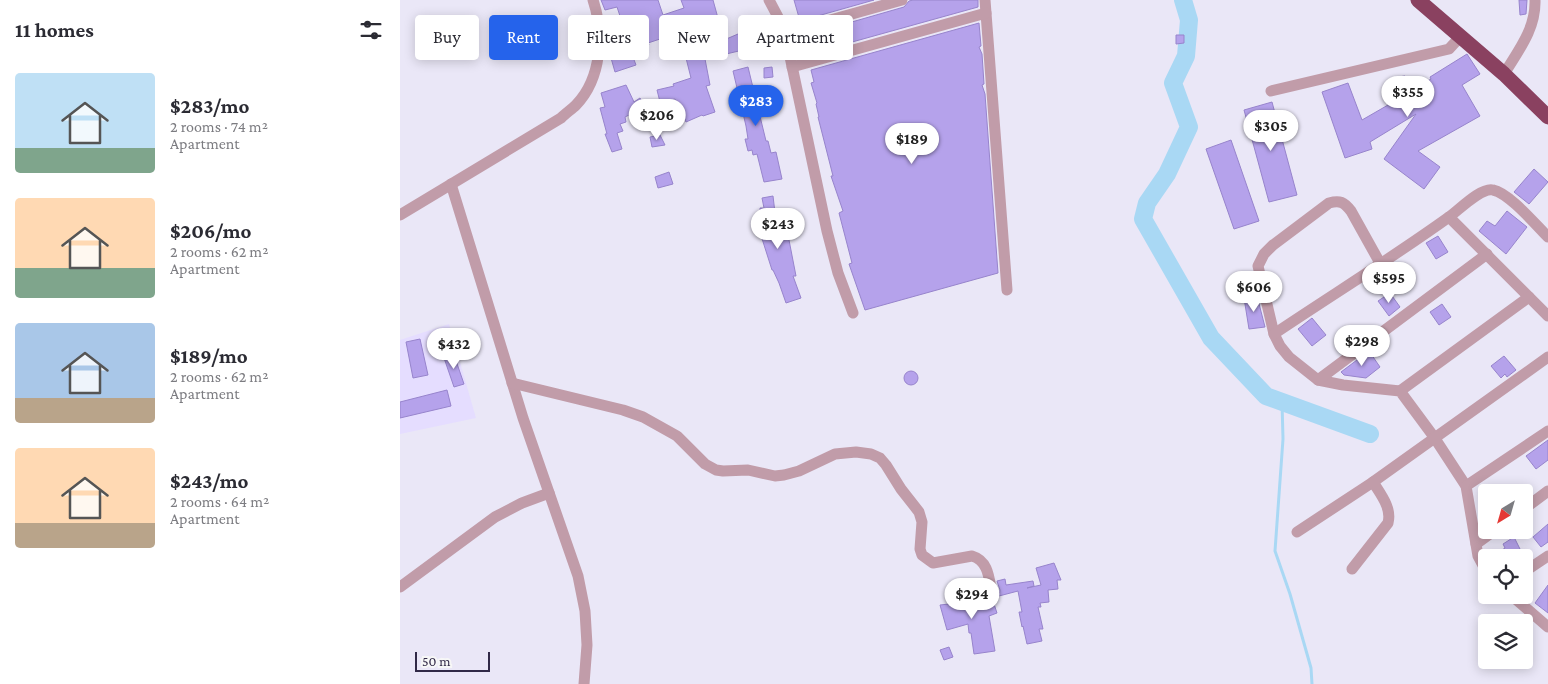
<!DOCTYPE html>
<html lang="en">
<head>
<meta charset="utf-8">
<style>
  body { margin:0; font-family:"Crimson Pro",serif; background:#f7f7f7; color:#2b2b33; height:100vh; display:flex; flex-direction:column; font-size:19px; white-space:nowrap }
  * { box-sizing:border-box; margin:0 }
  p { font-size:16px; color:#7c7c81 }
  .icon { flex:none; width:28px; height:28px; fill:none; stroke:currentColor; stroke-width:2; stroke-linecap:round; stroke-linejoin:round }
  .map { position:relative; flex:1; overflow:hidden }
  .side { display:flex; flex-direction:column; background:#fff; width:400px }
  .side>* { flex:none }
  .hud { position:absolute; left:15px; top:15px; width:475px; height:45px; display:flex; gap:10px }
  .needle { width:32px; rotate:217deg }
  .controls { position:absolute; left:1078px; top:484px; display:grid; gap:10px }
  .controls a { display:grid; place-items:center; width:55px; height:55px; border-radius:5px; background:#fff; box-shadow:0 2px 12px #0003; font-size:25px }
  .scale { position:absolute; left:15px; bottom:12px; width:75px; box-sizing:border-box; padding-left:5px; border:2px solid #312947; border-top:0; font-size:14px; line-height:18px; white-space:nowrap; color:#312947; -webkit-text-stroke:4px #f7f7f7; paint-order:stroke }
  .price { position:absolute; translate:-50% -42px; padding:0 11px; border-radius:18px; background:#fff; color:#222; font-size:16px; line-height:32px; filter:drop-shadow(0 1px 2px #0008) }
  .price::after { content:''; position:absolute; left:50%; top:30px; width:15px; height:11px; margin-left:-8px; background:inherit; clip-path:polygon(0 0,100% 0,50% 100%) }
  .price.on { background:#2563eb; color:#fff }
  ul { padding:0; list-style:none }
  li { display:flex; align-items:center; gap:15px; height:125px; padding:0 15px }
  li span { display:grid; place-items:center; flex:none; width:140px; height:100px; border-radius:5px; color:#555 }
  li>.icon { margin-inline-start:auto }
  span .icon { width:60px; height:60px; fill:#fffc; stroke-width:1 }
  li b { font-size:21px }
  h2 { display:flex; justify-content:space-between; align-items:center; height:60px; padding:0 15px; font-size:21px }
  .tag { padding:0 18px; border-radius:5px; background:#fff; box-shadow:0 2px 12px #0003; font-size:18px; line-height:45px }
  .tag.on { background:#2563eb; color:#fff }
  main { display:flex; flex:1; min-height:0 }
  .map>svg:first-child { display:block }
</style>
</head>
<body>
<main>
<section class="side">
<h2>11 homes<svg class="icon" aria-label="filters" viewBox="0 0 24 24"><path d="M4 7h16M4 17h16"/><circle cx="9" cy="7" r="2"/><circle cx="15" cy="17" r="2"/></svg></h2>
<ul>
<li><span style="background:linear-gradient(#bfe0f5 75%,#7fa58c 0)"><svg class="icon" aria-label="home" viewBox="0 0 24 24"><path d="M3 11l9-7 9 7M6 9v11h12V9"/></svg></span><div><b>$283/mo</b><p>2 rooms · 74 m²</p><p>Apartment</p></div></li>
<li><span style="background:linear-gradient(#ffd9b3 70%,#7fa58c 0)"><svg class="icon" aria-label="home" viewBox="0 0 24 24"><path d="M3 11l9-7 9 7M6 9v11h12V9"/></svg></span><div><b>$206/mo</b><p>2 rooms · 62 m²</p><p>Apartment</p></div></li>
<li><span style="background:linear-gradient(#a9c7e8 75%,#b9a48a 0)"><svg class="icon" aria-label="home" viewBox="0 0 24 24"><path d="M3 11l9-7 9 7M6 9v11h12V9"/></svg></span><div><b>$189/mo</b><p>2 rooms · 62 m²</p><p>Apartment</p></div></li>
<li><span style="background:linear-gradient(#ffd9b3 75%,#b9a48a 0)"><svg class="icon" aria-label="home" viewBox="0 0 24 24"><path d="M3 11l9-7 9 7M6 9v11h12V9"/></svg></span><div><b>$243/mo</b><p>2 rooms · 64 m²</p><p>Apartment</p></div></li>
</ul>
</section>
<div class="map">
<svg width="1148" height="684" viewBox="0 0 1148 684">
  <rect width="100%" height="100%" fill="#eae7f7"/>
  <path fill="#e5ddff" d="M49,324L76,418L0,434V340Z"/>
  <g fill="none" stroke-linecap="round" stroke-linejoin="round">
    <path stroke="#a9d8f4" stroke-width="3" d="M882,402L883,439L875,551L890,594L911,668L912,684"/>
    <path stroke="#a9d8f4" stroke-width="18" d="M783,0L789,20L786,56L773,83L789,127L767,174L747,203L743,219L811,338L866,396L970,434"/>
  </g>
  <g fill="#b5a2eb" stroke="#9784cc">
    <path d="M201,0H258L263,15L284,8L281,0H313L324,40L345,31L348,37L350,36L354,46L358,45L360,53L344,56L343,50L305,59L310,85L306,86L315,112L303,116L302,115L286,122L275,99L260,102L257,90L274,86L273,84L291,78L284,50L292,48L287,30L248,43L249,45L231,52L236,65L215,72L211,58L214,57L208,25L222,22L217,7L205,10Z"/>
    <path d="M394,0H474L400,21Z"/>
    <path d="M513,0H578V7L409,54L403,36L504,7L509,1Z"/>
    <path d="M1119,0H1127L1126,14L1120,15Z"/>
    <path d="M579,23L581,46L579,47L582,54L584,84L582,85L585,94L598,273L465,310L449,264L452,263L439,213L443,211L431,176H433L418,117H419L416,104L417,103L411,83L414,82L411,70Z"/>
    <path d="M776,35H784V43L776,44Z"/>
    <path d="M1067,54L1080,74L1062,85L1080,116L1018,151L1040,167L1024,189L984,159L1016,114L970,142L972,149L945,158L922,92L948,83L962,120L995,101L991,78L1005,76L1008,93L1031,79L1030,77Z"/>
    <path d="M348,67L366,141H368L371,153L376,152L382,179L364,182L357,154L353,155L352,150L348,151L345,139H348L346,126L333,71Z"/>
    <path d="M372,67L373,77L364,78V68Z"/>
    <path d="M226,85L234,102L240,98L245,107L225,117L226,122L220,124L223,131L217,133L222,149L212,152L205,134H207L200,108L205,107L201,93Z"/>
    <path d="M872,102L897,195L869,202L844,110Z"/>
    <path d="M260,135L265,145L252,147L250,137Z"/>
    <path d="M831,140L859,221L834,229L806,149Z"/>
    <path d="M1134,169L1148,182L1129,204L1114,192Z"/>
    <path d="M269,172L273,184L258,188L255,177Z"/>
    <path d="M373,196L376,221L382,219L389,240L396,276H393L401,298L386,303L379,283L373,270H372L358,226L361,225L360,208H364L362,198Z"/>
    <path d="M1107,211L1127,227L1106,254L1079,231L1087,221L1095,226Z"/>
    <path d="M1038,236L1048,252L1036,259L1026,243Z"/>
    <path d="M990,293L1000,307L989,316L978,301Z"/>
    <path d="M857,296L865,327L849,329L844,298Z"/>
    <path d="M1042,304L1051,317L1039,325L1030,312Z"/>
    <path d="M912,318L926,335L912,346L898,329Z"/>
    <path d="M20,339L28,375L13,378L6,342Z"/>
    <path d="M969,351L980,367L966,378L944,375L941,372Z"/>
    <path d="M53,352L64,384L54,387L43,355Z"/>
    <path d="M1104,356L1116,370L1107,377L1105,374L1101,378L1091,366Z"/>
    <circle cx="511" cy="378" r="7"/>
    <path d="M47,390L51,406L0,418V402Z"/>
    <path d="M1148,440V460L1136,469L1126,456Z"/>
    <path d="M1148,524V542L1141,547L1133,537Z"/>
    <path d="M1114,537L1120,549L1118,550L1124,558H1090L1105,548L1103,544Z"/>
    <path d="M654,563L661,580H657L658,589L648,590L649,602L640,603L641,607H638L643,629H639L642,641L627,644L623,626L622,627L619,612H622L618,591L599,596L600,590L597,581L605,579L606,585L633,581L634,586L627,588L641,585L636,568Z"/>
    <path d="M582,579L585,596L587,599L593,601L597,613L589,616L595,651L574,654L571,633H569L568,624L547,630L540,605L549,604L548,601L555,599L571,600L583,598Z"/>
    <path d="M1148,585V613L1135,603Z"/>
    <path d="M549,647L553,657L544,660L540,650Z"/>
  </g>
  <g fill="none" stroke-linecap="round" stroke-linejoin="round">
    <g stroke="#c19ca9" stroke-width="11">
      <path d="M369,0L378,17L389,52L427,231L438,273L453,313"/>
      <path d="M585,0L607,290"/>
      <path d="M384,33L502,0"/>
      <path d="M392,67L586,13"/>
      <path d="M1104,74C1118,51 1136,29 1135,0"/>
      <path d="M871,91L1049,49L1060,37"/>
      <path d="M51,184L123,418L178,576L185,611L187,645L184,684"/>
      <path d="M0,215L161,118C166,113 172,109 176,105C202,78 204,33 193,0"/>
      <path d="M1049,217L1148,316"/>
      <path d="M980,263L951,211C944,202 940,200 929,203L873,245L864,254L858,266L874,334L880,346L889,357L918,380L943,385L1000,391L1034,437L1066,486L1078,556L1086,571"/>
      <path d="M874,334C932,295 992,258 1049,217C1059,210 1081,187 1093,190C1109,193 1136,225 1148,237"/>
      <path d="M918,380L1087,254"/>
      <path d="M112,383L223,410L243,417L277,436L305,464L316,470L323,471L348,470L375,476L384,475L399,471L435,454L456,452L471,454L480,458L486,465L501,489L519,512L522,522L520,549L522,555L533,563L572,556C589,561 589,579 592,594"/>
      <path d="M1000,391L1129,297"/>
      <path d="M1066,486L1148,431"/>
      <path d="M1124,509L1148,491"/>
      <path d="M897,532L973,482L1148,357"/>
      <path d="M1076,544L1095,530"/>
      <path d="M952,569L988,523C992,508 981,495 973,482"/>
      <path d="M1124,572L1148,556"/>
      <path d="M0,587L95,517L122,503L149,493"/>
      <path d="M1111,595L1148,627"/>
    </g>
    <path stroke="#8a4160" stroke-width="15" d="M1018,0L1104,74L1148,117"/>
  </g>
</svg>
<div class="controls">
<a><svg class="needle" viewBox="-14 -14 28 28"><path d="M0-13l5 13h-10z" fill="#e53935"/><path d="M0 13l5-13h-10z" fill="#7c7c81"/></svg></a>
<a><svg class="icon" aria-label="locate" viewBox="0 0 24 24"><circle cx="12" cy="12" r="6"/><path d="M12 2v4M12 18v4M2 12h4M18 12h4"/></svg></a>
<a><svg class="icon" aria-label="layers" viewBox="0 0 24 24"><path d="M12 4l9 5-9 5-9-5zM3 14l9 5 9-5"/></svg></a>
</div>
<div class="scale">50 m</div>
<b class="price" style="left:1008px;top:118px">$355</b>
<b class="price on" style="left:356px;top:127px">$283</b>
<b class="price" style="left:257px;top:141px">$206</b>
<b class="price" style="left:871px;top:152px">$305</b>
<b class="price" style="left:512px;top:165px">$189</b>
<b class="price" style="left:378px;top:250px">$243</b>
<b class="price" style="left:989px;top:304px">$595</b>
<b class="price" style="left:854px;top:313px">$606</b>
<b class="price" style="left:962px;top:367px">$298</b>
<b class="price" style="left:54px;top:370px">$432</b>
<b class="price" style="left:572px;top:620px">$294</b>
<div class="hud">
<a class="tag">Buy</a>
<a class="tag on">Rent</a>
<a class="tag">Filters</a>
<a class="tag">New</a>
<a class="tag">Apartment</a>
</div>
</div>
</main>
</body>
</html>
